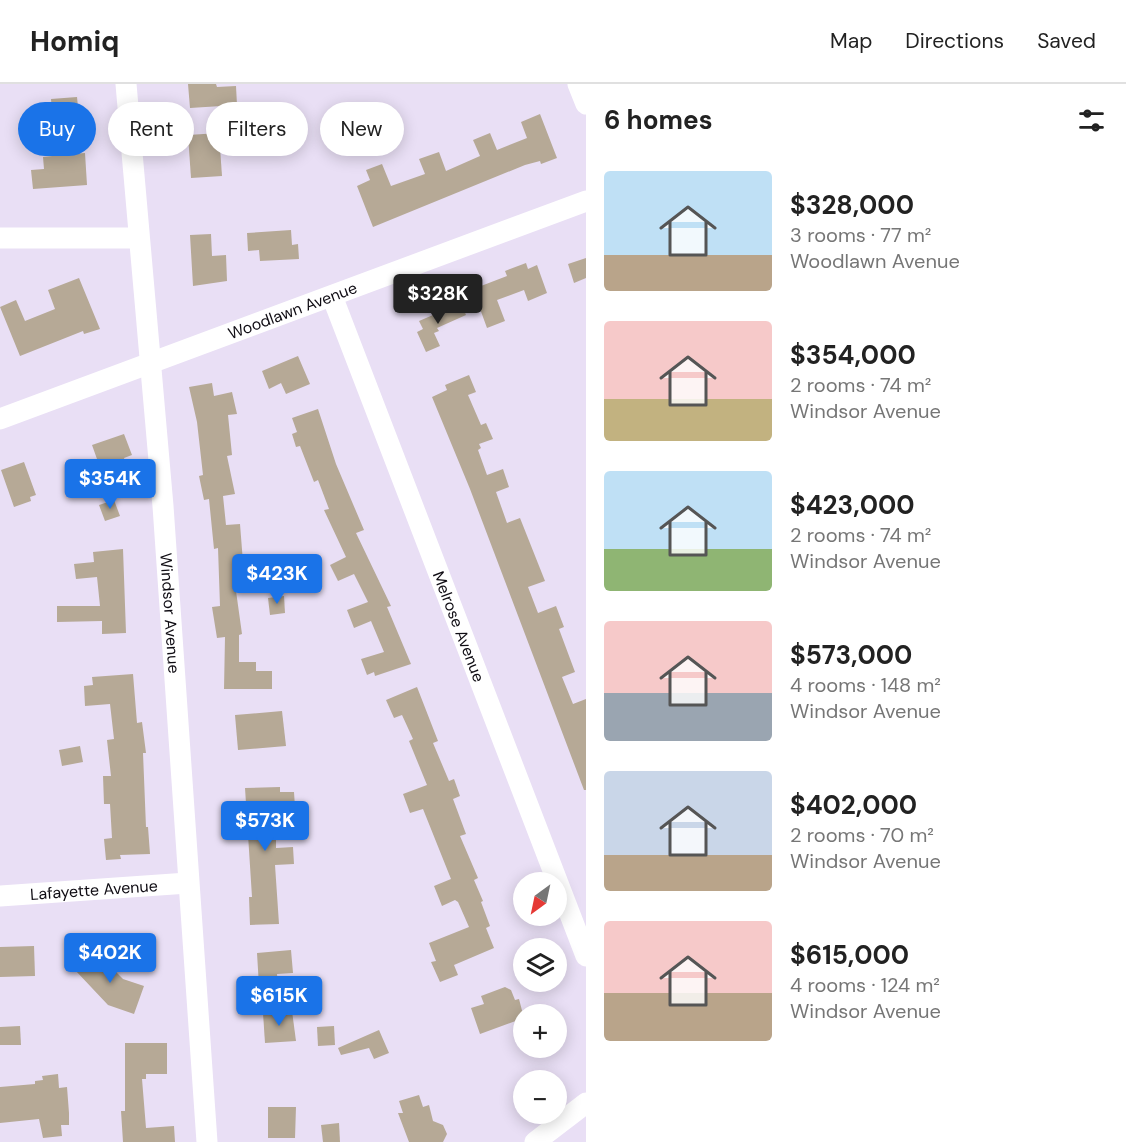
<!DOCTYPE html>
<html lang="en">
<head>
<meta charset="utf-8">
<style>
  body { margin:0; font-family:"DM Sans",sans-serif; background:#f6f6f6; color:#222; height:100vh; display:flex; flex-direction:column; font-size:22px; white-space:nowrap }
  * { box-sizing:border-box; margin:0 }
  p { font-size:20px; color:#767676 }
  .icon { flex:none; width:33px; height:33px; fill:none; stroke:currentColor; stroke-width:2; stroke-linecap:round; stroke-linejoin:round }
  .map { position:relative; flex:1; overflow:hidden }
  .details { display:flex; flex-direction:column; background:#fff; width:540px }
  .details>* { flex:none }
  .top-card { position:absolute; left:18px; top:18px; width:477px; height:54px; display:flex; gap:12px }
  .needle { width:39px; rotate:213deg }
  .tools { position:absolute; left:513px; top:788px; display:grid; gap:12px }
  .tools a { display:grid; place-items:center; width:54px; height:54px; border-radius:50%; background:#fff; box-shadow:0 3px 15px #0003; font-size:30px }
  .price { position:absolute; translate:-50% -51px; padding:0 14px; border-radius:6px; background:#1a73e8; color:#fff; font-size:20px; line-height:39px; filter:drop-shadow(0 2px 3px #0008) }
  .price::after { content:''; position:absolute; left:50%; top:36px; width:18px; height:14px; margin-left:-9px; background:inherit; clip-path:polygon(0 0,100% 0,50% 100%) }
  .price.active { background:#222; color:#fff }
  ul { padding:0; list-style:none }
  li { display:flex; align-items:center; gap:18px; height:150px; padding:0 18px }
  li span { display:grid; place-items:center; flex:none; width:168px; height:120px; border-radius:6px; color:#555 }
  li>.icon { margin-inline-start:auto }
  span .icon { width:72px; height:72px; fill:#fffc; stroke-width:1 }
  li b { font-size:26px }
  h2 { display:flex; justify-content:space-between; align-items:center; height:72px; padding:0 18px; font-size:26px }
  .chip { padding:0 21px; border-radius:27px; background:#fff; box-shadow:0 3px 15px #0003; font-size:21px; line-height:54px }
  .chip.active { background:#1a73e8; color:#fff }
  header { display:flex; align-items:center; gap:36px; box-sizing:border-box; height:84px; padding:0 30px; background:#fff; border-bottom:2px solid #e0e0e0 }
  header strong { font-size:28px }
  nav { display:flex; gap:33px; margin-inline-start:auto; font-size:21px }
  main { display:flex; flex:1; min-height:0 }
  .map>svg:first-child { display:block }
</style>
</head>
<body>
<header>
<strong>Homiq</strong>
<nav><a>Map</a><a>Directions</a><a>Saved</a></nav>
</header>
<main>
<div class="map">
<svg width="586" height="1058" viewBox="0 0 586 1058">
  <rect width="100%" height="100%" fill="#e9dff5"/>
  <g fill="#b6a996">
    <path d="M188,0H216L217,3L236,2L237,21L190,24Z"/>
    <path d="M77,13L80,42L70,43L72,70L85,69L87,101L33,105L31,86L44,85L43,73L52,72L50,45L36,47L34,28L52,27L51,15Z"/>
    <path d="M540,30L557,74L541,80L540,77L525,81L373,143L357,102L370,96L366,86L382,80L391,102L425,90L419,75L439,68L446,87L480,72L473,56L490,49L497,66L527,54L521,38Z"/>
    <path d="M266,40L268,59L249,61L247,41Z"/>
    <path d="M219,49L222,92L191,94L188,51Z"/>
    <path d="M291,146L292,161L298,160L299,175L260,177L259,166L248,167L247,149Z"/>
    <path d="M211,150L212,172L226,171L227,197L193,202L190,151Z"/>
    <path d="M586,174V194L574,199L568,180Z"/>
    <path d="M526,179L528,185L537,181L547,209L528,217L524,206L497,216L505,237L487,244L479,222L467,226L460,206L479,199L481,202L507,192L505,187Z"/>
    <path d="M79,194L100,245L84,250L83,247L20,272L0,223L16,216L25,237L55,225L48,206Z"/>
    <path d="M461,219L466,231L437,244L439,247L434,249L440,262L426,268L417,248L423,245L419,237Z"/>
    <path d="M298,272L310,300L286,310L281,299L269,305L262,287Z"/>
    <path d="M469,291L476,308L468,311L481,341L486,339L493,355L479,360L481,364L478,366L487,391L503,385L509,403L496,408L507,439L520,434L545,497L528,503L538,529L556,522L564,543L559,545L575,588L562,593L573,620L586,615V706H584L470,405L432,313L447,306L445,301Z"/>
    <path d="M212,299L214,312L232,308L237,330L228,331L232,371L227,372L235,410L223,412L226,441L240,440L244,491L264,490V505L236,507L242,550L239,551V578H256V587H272V605H224L225,553L217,554L212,523L220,522L218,464L214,465L209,415L204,416L199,392L203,391L197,338L189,303Z"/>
    <path d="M318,325L336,380L364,446L356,449L391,522L387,523L411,580L375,592L374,588L367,591L361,575L384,568L371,537L354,544L347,526L368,518L354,490L338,497L330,481L346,473L324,426L329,425L318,396L314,398L300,362L296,363L292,350L297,348L292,334Z"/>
    <path d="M124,350L132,371L124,374L126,380L102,389L92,361Z"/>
    <path d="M24,378L36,411L30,413L31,417L14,423L1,386Z"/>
    <path d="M114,416L120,432L105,437L99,421Z"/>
    <path d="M123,465L126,549L102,550V537L57,538V522H100L97,493L76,495L74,480L94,478L93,468Z"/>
    <path d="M284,512L285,529L270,531L268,514Z"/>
    <path d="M133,590L137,639L142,638L146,669H143L146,743H148L150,770L120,771L121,775L106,776L104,755L112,754L110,720H104L103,692H111L107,656L114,655L110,620L85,622L84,602L93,601L92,593Z"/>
    <path d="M417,603L438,657L433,659L449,697L454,695L460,712L453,715L466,750L460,752L478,794L474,796L483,817L481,818L490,842L486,844L494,864L454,881L458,891L440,898L431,878L436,877L429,859L469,843L458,818L455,816L442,822L434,802L451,795L423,725L410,729L403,710L427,701L409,657L413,655L402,631L394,634L386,616Z"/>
    <path d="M282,627L286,662L238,666L235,631Z"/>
    <path d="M80,662L83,678L62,682L59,666Z"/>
    <path d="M280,703V708H294L295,723L271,724L272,755H276V764L293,763L294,780L275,781L279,840L250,841L249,813H252L245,704Z"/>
    <path d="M34,862L35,892L0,893V863Z"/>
    <path d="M291,866L293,889L277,890L278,901L259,902L257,869Z"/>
    <path d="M95,867L123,895L144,902L134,930L108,921L75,886Z"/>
    <path d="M505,903L511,906L515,916L519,915L524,934L480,950L471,924L484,920L481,912Z"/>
    <path d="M292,927L296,957L265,959L263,929Z"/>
    <path d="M20,942L21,961H0V943Z"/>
    <path d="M334,942L335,961L318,962L317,943Z"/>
    <path d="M379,946L389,969L374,975L369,964L341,971L338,964Z"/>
    <path d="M125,959H167V990H146V995H142L146,1044L174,1042L175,1058H123L121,1027H125Z"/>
    <path d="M58,990L59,1004L67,1003L69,1029V1041H61L62,1052L43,1054L39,1035L0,1039V1003L35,1000V997L43,996L42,992Z"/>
    <path d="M419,1011L423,1023L429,1021L433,1037L443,1041L447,1050L443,1058H409L398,1029H403L399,1017Z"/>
    <path d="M268,1023H296L295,1054H268Z"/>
    <path d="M339,1039L340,1058H323L321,1041Z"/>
  </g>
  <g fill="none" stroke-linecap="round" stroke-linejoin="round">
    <g stroke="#fff" stroke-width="21">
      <path id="s1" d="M126,0L163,422L207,1058"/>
      <path d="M578,0L586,20"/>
      <path d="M0,154H139"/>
      <path id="s2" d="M332,212L586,872"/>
      <path id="s3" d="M0,335L586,117"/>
      <path id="s4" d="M0,812L188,799"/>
      <path d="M535,1058L586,1019"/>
    </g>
  </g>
  <g text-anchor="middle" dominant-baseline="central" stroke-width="4.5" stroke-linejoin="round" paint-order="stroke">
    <g font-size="16" fill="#0f0c13" stroke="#e9dff5">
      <text stroke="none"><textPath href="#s3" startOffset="312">Woodlawn Avenue</textPath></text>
      <text stroke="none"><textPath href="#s1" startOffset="531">Windsor Avenue</textPath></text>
      <text stroke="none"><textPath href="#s2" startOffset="354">Melrose Avenue</textPath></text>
      <text stroke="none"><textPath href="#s4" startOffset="94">Lafayette Avenue</textPath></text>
    </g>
  </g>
</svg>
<div class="tools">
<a><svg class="needle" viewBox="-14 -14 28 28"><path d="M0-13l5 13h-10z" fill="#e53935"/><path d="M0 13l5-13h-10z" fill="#767676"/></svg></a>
<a><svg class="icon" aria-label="layers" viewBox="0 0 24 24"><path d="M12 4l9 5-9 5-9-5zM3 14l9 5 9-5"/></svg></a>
<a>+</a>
<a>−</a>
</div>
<b class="price active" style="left:438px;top:241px">$328K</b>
<b class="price" style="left:110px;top:426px">$354K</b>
<b class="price" style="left:277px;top:521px">$423K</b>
<b class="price" style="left:265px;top:768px">$573K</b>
<b class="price" style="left:110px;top:900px">$402K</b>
<b class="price" style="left:279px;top:943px">$615K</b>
<div class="top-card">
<a class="chip active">Buy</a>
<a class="chip">Rent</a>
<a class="chip">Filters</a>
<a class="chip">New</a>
</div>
</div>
<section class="details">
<h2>6 homes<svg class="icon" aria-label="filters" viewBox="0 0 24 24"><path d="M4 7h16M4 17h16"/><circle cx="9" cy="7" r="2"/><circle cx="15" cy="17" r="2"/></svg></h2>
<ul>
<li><span style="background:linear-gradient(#bfe0f5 70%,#b9a48a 0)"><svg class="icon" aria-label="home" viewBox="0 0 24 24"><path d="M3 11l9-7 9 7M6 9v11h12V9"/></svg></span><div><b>$328,000</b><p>3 rooms · 77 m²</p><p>Woodlawn Avenue</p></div></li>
<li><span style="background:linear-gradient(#f6c9c9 65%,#c2b280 0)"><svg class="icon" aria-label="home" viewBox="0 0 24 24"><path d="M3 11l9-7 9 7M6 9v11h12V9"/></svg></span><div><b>$354,000</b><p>2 rooms · 74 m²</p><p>Windsor Avenue</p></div></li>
<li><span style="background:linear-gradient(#bfe0f5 65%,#8fb573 0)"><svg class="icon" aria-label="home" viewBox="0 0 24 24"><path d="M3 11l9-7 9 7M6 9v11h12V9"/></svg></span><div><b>$423,000</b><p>2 rooms · 74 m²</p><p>Windsor Avenue</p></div></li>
<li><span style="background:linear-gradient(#f6c9c9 60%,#9aa5b1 0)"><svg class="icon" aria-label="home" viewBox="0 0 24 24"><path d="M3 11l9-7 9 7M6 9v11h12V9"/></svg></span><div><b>$573,000</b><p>4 rooms · 148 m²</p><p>Windsor Avenue</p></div></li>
<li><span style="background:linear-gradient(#c9d6e8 70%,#b9a48a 0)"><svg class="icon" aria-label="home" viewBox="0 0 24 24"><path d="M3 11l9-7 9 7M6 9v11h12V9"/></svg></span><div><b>$402,000</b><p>2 rooms · 70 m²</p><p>Windsor Avenue</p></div></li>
<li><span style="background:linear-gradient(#f6c9c9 60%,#b9a48a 0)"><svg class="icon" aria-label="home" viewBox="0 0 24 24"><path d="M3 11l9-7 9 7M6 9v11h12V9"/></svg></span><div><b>$615,000</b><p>4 rooms · 124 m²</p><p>Windsor Avenue</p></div></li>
</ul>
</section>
</main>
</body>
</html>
